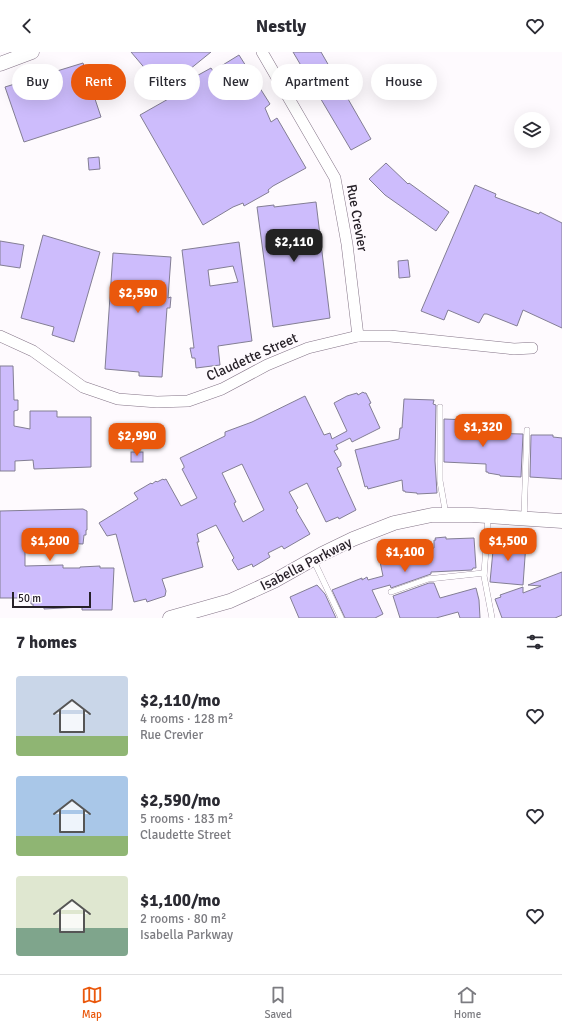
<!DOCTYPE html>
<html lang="en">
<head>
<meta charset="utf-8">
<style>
  body { margin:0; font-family:Signika,sans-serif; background:#f2f2f3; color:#2b2b33; height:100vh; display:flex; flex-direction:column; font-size:15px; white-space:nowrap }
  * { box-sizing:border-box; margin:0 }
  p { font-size:13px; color:#7c7c81 }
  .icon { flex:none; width:22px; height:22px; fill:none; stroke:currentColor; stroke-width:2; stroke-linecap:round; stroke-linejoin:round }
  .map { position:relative; height:566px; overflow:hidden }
  .drawer { display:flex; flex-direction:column; background:#fff; flex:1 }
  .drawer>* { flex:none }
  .guide { position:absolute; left:12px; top:12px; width:538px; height:36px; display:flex; gap:8px }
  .tools { position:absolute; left:514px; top:60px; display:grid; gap:8px }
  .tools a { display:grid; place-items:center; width:36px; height:36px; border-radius:50%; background:#fff; box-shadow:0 4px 16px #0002; font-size:20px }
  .scale { position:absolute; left:12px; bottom:10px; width:79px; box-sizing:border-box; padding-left:4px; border:2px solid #272128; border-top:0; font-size:11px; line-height:14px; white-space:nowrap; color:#272128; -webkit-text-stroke:3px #fefafe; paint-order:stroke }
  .price { position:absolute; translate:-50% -34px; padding:0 9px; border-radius:8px; background:#ea580c; color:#fff; font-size:13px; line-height:26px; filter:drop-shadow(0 1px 2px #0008) }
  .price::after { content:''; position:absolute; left:50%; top:24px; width:12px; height:9px; margin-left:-6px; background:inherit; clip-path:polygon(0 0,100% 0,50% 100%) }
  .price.on { background:#222; color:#fff }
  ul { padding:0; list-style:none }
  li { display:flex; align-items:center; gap:12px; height:100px; padding:0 16px }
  li span { display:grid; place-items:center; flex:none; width:112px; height:80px; border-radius:4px; color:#555 }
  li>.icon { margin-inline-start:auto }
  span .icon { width:48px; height:48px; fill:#fffc; stroke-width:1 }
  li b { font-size:17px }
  h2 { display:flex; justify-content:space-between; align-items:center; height:48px; padding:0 16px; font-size:17px }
  .chip { padding:0 14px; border-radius:18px; background:#fff; box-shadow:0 4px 16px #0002; font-size:14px; line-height:36px }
  .chip.on { background:#ea580c; color:#fff }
  header { display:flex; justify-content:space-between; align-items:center; height:52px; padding:0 16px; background:#fff; font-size:18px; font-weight:700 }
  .tab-bar { display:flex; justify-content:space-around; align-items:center; height:56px; border-top:1px solid #e1e1e2; background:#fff; font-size:11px; color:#7c7c81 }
  .tab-bar a { display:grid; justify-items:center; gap:2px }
  .tab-bar .on { color:#ea580c }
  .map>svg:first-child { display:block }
</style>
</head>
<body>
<header><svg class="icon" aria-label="back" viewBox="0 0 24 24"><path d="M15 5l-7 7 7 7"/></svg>Nestly<svg class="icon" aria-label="heart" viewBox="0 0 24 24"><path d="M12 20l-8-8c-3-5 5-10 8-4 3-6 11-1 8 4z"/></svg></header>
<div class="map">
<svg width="562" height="566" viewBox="0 0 562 566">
  <rect width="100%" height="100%" fill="#fefafe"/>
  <g fill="#cdbcfc" stroke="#837e94" fill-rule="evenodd">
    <path d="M131,0H211L179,26L182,32L211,16L213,19L239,3L270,52L265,56L271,70L277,66L306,116L273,134L268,138L269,140L244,154L243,151L233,155L203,173L140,63L170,46Z"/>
    <path d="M293,0H321L371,87L351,98Z"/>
    <path d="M83,11L101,65L24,90L5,35Z"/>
    <path d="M99,105L100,117L89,118L88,106Z"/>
    <path d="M386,111L408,132L409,131L449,160L436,179L385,143L369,127Z"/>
    <path d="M475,133L496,142L495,145L539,162L540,160L562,171V276L523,258L517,274L487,262H484L479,271L448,258L444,268L421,259Z"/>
    <path d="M316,150L330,266L273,275L257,155L274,153V155Z"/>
    <path d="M43,183L100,200L74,290L52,283L54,275L21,266Z"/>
    <path d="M0,189L24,193L20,216L0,213Z"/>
    <path d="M239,190L252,289L218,294L220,313L196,316L195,306H192L190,296H194L182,198ZM233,214L238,230L210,234L208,218Z"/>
    <path d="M113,201L171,205L168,246L171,245L170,256H167L162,325L139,324V320L105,317Z"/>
    <path d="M408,208L410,225L399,226L398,209Z"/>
    <path d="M0,314H13L14,348H18V358L14,359V374L30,377V359H57V365H91V415L34,417L33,408L15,409V419H0Z"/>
    <path d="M363,340L364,341H366L371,351L369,352L380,376L352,390L350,386L336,393L338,397L334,399L341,411V414L337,416L356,458L339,467L338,465L326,470L307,431L289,440L298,456L296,458L297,460L310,482L284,497L282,494L268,501L270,505L253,515L252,512L238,518L232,508L234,506L216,473L197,482L199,490H197L203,515L162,527L166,539L165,544L147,550L146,547L134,550L116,482L107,484L99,471L138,447L134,441L151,431L152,432L156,429L157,430L163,427L164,428L166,427L181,454L197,446L182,417L184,416V414L180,406L225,384V380L252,370L305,344L324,383L330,381L332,387L347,379L334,351L347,344L357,341L358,343ZM242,412L264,458L243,470L235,454L234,451L236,450L222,421Z"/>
    <path d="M404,347L434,348L433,352L436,353L435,409L437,441L417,442V441L405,440V439H403L402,428L368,437L367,434L365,435L355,398L399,387L400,376H402Z"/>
    <path d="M444,367L468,368V370H470L480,371V373H482V381L523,382L521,425L500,424V423L488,421V420H486V412L444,410Z"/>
    <path d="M531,383H553V385L562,386V427L530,425Z"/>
    <rect x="131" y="400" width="12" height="10"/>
    <path d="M83,457L87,459V478H86V483H84L83,492L35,490L33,493H25V514L63,513V516H80V515L100,514V516H114L112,558H82V555L44,557V555H33V552H31V546H0V459Z"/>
    <path d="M446,485V487L474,486L476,516H473L472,518L431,520V522L391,536L390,533L372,538L383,562L375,566H345L332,538L362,526V528L367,525L368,528L383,524L379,505L381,503L380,499L391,496V499L418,491L420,498L434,496V488H436L435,486Z"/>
    <path d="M494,488L514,489V490L526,491L523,533L490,530Z"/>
    <path d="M562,520V563L555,566H502L495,547L501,545L500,543L523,535V541L541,534L528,533Z"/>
    <path d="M429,531H434L440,546L476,536L479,548L480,566H460L458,560L436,566H400L393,544Z"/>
    <path d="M317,533L325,542L336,566H299L290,545Z"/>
  </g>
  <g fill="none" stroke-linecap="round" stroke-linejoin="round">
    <g stroke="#847487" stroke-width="6">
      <g id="service">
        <path d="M440,355V429L446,463"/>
        <path d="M488,465L484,524L492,566"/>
        <path d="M524,466L527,378"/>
        <path d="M313,507L341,566"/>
        <path d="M391,540L428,527L484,521"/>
      </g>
    </g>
    <g stroke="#847487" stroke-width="12">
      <g id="minor">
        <path d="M262,0L335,126L347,192L358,284"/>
        <path d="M0,284L33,299L83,335L118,347L157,350L188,349L222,337L267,313L308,296L358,284H390L514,297L532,296"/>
      </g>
    </g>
    <g stroke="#847487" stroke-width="15">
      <g id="tertiary">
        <path d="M0,12L32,0"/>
        <path d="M170,566L230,549L274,529L322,502L353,487L394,471L432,463H472L562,469"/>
      </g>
    </g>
    <use href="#service" stroke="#fff" stroke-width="5.5"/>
    <use href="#minor" stroke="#fff" stroke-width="11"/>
    <use href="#tertiary" stroke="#fff" stroke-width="14"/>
  </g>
  <g text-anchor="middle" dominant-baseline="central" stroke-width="3.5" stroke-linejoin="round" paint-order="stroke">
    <g font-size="14" fill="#272128" stroke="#fefafe">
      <text transform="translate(357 166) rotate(80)">Rue Crevier</text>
      <text transform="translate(252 305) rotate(-24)">Claudette Street</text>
      <text transform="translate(306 512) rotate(-27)">Isabella Parkway</text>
    </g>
  </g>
</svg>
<div class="tools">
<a><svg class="icon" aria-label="layers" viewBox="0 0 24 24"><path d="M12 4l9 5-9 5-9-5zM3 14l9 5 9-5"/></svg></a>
</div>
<div class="scale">50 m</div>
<b class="price on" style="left:294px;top:211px">$2,110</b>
<b class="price" style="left:138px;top:262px">$2,590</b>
<b class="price" style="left:483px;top:396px">$1,320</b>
<b class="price" style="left:137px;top:405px">$2,990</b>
<b class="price" style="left:50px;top:510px">$1,200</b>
<b class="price" style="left:508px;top:510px">$1,500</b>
<b class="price" style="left:405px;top:521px">$1,100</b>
<div class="guide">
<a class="chip">Buy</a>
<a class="chip on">Rent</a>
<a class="chip">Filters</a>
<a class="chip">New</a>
<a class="chip">Apartment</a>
<a class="chip">House</a>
</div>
</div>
<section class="drawer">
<h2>7 homes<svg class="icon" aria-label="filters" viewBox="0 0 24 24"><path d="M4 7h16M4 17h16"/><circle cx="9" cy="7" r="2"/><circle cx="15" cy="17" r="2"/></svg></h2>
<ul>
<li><span style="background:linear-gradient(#c9d6e8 75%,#8fb573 0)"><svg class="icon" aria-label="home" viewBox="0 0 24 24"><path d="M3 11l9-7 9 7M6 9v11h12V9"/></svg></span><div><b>$2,110/mo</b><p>4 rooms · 128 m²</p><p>Rue Crevier</p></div><svg class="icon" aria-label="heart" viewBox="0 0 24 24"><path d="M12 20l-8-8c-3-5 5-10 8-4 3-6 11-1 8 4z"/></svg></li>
<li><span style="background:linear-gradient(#a9c7e8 75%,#8fb573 0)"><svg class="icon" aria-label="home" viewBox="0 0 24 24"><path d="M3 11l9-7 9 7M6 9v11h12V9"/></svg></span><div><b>$2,590/mo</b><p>5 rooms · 183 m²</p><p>Claudette Street</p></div><svg class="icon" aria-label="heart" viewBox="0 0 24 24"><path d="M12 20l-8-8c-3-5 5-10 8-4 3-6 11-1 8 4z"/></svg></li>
<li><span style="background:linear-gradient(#dfe7d0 65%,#7fa58c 0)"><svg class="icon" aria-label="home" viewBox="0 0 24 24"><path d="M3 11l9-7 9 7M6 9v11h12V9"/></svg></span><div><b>$1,100/mo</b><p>2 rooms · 80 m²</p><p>Isabella Parkway</p></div><svg class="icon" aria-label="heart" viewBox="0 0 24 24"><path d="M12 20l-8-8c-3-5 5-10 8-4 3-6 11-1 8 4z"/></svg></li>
</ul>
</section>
<nav class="tab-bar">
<a class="on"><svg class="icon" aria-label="map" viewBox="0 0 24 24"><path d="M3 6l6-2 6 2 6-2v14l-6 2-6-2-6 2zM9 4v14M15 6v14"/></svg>Map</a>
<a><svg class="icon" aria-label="saved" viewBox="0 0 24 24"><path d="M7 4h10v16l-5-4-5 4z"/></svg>Saved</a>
<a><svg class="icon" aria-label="home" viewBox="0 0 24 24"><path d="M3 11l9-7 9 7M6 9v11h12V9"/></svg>Home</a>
</nav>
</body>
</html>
